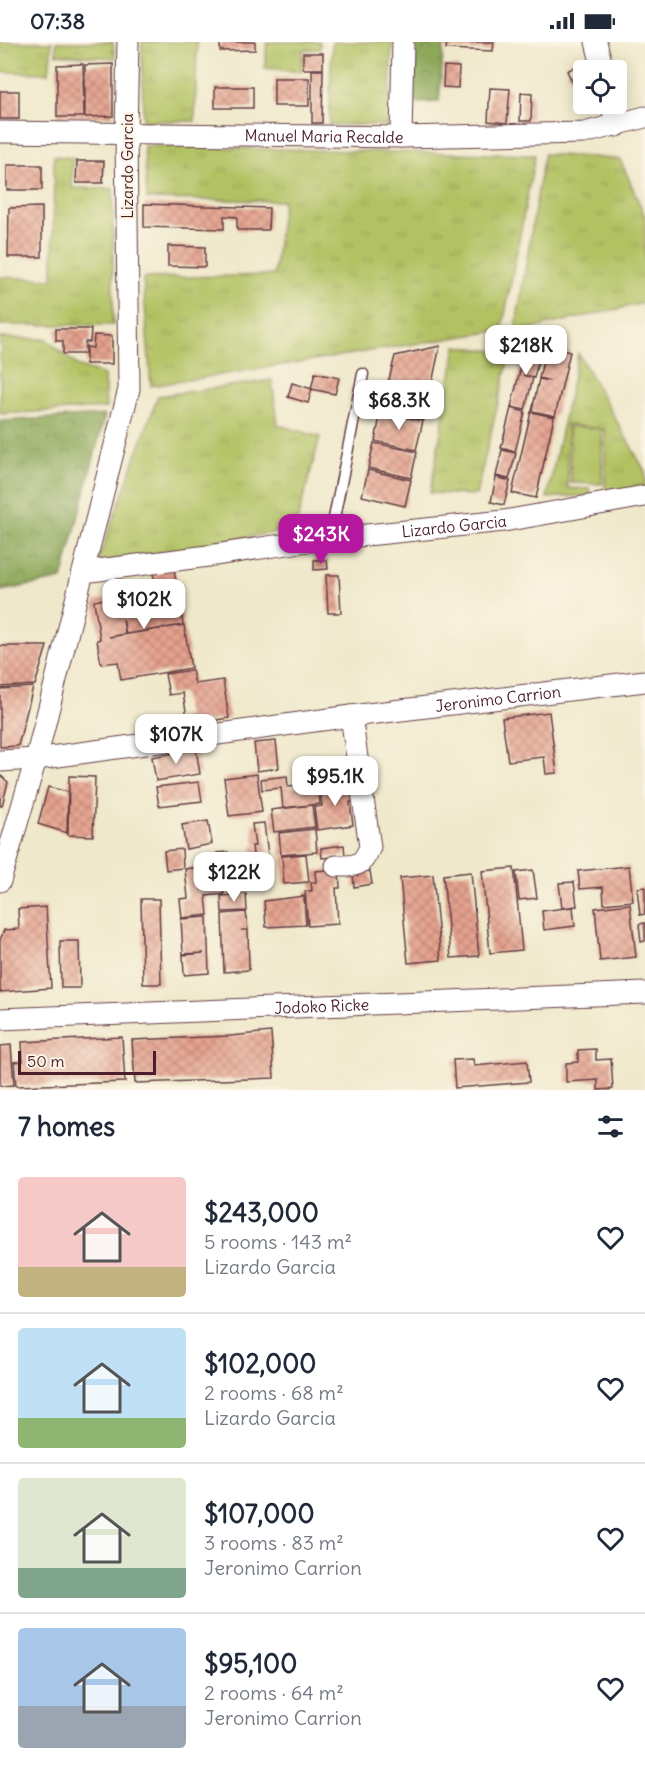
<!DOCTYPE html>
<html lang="en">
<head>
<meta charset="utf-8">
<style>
  body { margin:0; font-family:Delius,sans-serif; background:#f6f6f7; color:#1f2937; height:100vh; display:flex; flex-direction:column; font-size:22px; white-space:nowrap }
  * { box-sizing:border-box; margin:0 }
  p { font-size:20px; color:#747a83 }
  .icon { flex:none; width:33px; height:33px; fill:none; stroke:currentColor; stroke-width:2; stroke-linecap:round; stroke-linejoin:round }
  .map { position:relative; height:1048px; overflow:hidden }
  .drawer { display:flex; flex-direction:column; background:#fff; flex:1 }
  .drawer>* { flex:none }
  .buttons { position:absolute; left:573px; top:18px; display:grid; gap:12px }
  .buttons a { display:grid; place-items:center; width:54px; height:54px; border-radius:6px; background:#fff; box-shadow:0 3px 15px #0003; font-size:30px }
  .scale { position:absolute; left:18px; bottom:15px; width:138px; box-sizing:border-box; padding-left:6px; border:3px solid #4a1f2b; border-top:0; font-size:16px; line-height:21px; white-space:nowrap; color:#4a1f2b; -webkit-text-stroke:4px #fcf5e5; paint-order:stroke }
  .price { position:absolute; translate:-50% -51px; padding:0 14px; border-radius:12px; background:#fff; color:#222; font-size:20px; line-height:39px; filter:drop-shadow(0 2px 3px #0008) }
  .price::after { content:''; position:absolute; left:50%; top:36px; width:18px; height:14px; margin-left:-9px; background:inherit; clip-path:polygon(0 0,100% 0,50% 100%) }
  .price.on { background:#b5179e; color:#fff }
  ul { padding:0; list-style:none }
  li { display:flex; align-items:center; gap:18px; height:150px; padding:0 18px }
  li+li { border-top:2px solid #e0e1e3 }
  li span { display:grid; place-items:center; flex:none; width:168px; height:120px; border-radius:6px; color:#555 }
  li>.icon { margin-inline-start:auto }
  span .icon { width:72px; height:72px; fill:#fffc; stroke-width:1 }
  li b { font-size:26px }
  h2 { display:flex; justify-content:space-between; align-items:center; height:72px; padding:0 18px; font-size:26px }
  .status { display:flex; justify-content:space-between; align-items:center; height:42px; padding:0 30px; background:#fff; direction:ltr }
  .status svg { height:16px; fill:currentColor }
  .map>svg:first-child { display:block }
</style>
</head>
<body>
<div class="status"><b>07:38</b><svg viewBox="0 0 49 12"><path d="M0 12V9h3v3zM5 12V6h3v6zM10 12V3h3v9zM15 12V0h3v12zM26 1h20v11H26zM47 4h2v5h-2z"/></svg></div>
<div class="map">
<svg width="645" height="1048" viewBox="0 0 645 1048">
  <defs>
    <pattern id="grass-tufts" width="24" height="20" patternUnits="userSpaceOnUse" patternTransform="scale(1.5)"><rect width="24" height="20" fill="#b2c264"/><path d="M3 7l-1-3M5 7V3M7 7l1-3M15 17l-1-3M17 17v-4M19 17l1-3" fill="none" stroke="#9ba657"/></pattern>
    <pattern id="forest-crowns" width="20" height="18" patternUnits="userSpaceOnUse" patternTransform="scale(1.5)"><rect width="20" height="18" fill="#8da85a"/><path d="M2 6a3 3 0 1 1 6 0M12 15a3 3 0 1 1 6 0" fill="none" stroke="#75884b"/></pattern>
    <pattern id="building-cross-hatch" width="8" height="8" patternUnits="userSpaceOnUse" patternTransform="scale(1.5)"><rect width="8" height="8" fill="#e6a38f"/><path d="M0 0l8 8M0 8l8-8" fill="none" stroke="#bc8475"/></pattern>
  </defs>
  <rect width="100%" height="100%" fill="#fcf5e5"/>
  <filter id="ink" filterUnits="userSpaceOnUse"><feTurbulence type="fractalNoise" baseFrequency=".0167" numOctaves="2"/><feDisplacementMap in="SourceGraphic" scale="12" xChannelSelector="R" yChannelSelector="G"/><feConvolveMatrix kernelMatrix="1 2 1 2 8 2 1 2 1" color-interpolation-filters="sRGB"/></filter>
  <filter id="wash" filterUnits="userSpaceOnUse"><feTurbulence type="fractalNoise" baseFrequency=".008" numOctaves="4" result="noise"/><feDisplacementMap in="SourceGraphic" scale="24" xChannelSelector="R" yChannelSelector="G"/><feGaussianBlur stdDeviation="1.35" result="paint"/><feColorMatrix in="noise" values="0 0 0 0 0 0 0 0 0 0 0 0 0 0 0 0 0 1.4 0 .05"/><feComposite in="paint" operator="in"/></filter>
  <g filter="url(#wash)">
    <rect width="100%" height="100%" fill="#efe8ca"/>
    <g fill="url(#grass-tufts)" stroke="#7e7048" stroke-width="1.5">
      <path d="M0,0H52L49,31L0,30Z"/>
      <path d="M56,0H113L115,16L56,12Z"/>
      <path d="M142,0H197L195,79H143Z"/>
      <path d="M267,0H320V7L303,8L301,30L265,26Z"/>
      <path d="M332,0H392L389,83H329Z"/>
      <path d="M144,104L535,113L502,288L151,344L143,236L274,233L283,159L147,157Z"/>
      <path d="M544,112L620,117L645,174V261L515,290Z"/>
      <path d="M54,114L73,116L72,146L113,147V283H0V235L53,237Z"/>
      <path d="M0,296L46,297L79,325L104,333L106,366L0,372Z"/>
      <path d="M456,304L510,311L476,453L430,451Z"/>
      <path d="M578,311L645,429V445L605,451V388L567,382L568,446L590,447L591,453L547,456Z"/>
      <path d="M272,338L278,383L320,395L295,487L97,521L158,354Z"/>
    </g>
    <g fill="url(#forest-crowns)" stroke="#6c6442" stroke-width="1.5">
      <path d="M417,0H444L439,60L412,61Z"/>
      <path d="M105,373L62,537L0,549V379Z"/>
    </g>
    <path fill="#b2c264" stroke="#7e7048" stroke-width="1.5" d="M569,384L602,387V442L571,441Z"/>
    <g id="blocks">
      <g fill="url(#building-cross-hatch)">
        <path d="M220,0H255V8L220,9Z"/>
        <path d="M447,0H494L493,9L446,7Z"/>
        <rect x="303" y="11" width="20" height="16"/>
        <path d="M83,22L84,75H57V23Z"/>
        <path d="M113,22V74L85,75V23Z"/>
        <path d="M578,23L584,33V38L574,43L567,29Z"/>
        <path d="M444,24L459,25L458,46L443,45Z"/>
        <path d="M312,28H323L322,81H312Z"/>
        <rect x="274" y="36" width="35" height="28"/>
        <rect x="215" y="45" width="38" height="21"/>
        <path d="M490,46L510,47L507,81L488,79Z"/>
        <rect x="0" y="49" width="19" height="28"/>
        <path d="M521,51L532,52L531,79H520Z"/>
        <path d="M77,119H104L103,141H76Z"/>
        <rect x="7" y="123" width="35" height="25"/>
        <path d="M144,162L269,166L268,188H237V175L224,174V187L144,185Z"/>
        <path d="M42,165V215H8L9,166Z"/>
        <path d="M168,204L205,205V225L168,224Z"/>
        <path d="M56,287H91L90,300H85V312H63V299H56Z"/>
        <path d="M94,293L112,294V322H86V305L93,306Z"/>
        <path d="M527,300L542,304L534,336L523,333L533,336L525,368L511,365Z"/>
        <path d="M440,304L424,378L381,369L395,314Z"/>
        <path d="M547,304L570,310L555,374L532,369L539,337L550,339L539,336Z"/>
        <path d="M315,331L339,336L335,352L311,347Z"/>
        <path d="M292,341L312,347L308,361L288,355Z"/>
        <path d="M511,366L525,370L515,410L501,406Z"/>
        <path d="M381,370L423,379L416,408L375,399Z"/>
        <path d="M531,370L554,375L536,456L512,451Z"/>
        <path d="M374,401L417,410L411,436L368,426Z"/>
        <path d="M502,408L516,411L509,437L496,434Z"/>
        <path d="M368,428L411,438L405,464L362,454Z"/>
        <path d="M496,435L510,439L504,463L491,460Z"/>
        <path d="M314,518H327L328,527L314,528Z"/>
        <path d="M174,527L183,583L126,592L123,577L125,592L109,595L184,583L191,626L121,638L118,620L101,622L97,598L100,597L94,559L156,547L153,531Z"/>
        <path d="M326,533H339L341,571H328Z"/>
        <path d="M0,604H47L35,643L0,645Z"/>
        <path d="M192,628L195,642L223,638L229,676L177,684L176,676L187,675L183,651L169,653L165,632Z"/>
        <path d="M33,645L18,704L0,705V647Z"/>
        <path d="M549,670L557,731L546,732L544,715L508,719L502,676Z"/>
        <path d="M276,699L279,726L257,729L254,701Z"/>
        <path d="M196,707L200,732L156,739L152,715Z"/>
        <path d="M257,732L262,770L229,774L224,736Z"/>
        <path d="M0,733L8,740L2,764H0Z"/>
        <path d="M69,734L95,735L93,794L68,793Z"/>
        <path d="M287,734L288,745L318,742L320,762L283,766L281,746L262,748L261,737Z"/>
        <path d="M199,740L202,759L159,764L156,745Z"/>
        <path d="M352,741L354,760H350L353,783L317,788L314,765L322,764L320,745Z"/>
        <path d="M48,745L68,750L67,791L38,782Z"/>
        <path d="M312,763L315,785L274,790L271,768Z"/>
        <path d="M208,779L212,802L186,807L182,783Z"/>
        <path d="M264,781L270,829L255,831L252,804H255L252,782Z"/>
        <path d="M315,787L317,810L281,813L279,791Z"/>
        <path d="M344,803L345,814L322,816L321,806Z"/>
        <path d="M182,807L183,826L166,828L164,809Z"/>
        <path d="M228,810L231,839L220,840L217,811Z"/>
        <path d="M306,812L309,840L284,842L282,814Z"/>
        <path d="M212,820L214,842H223L224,852L206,854L208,873L182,876L180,857L188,856L185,827L199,825V821Z"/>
        <path d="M629,824L633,859L604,862L603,845L580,847L578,829Z"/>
        <path d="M514,826L522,908L490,911L482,829Z"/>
        <path d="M339,827L340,846H336L338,882L308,884L305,849H312L311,840H316L315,829Z"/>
        <path d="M533,828L537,856L519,858L516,830Z"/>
        <path d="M370,829L372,842L354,845L353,830Z"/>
        <path d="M471,830L479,914L451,916L443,833Z"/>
        <path d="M433,833L441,918L408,921L400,836Z"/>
        <path d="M574,840L577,864L562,866L559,841Z"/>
        <path d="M645,845V872L640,873L637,846Z"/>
        <path d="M246,852L247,869L222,870L221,854Z"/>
        <path d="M304,854L306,883L266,885L264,859Z"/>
        <path d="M141,857H159L161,942H143Z"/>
        <path d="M630,862L636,915L600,919L595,866Z"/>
        <path d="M46,865L51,946L0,950V898L4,888L19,887L18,867Z"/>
        <path d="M573,865L575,884L544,888L542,869Z"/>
        <path d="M246,870L248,888H241H248L249,928L224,930L222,872Z"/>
        <path d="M207,875L209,931L184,933L183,913L204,911L183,912L181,877Z"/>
        <path d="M645,881V899L641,900L639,882Z"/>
        <path d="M60,899H79L80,946H61Z"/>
        <path d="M271,990L274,1036L135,1041L132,998L230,994Z"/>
        <path d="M122,995L125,1040L16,1044L14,1020L23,1019L22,1000Z"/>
        <path d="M11,1003L14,1043L0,1044V1004Z"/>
        <path d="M596,1007V1018L611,1017L613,1047L598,1048V1038L566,1040V1021L578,1020V1008Z"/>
        <path d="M473,1017L474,1024L527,1019L529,1040L455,1046L453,1018Z"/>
      </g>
    </g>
  </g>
  <g filter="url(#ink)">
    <use href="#blocks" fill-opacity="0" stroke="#633d43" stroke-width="1.5"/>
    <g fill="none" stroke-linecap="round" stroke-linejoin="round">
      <g stroke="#633d43" stroke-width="13">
        <path id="lane" d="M330,496L363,332"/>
      </g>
      <g stroke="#633d43" stroke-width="23">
        <g id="street">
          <path d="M596,0L603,28"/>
          <path d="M611,62L617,84"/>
          <path id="s1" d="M0,90L401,95L584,91L645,75"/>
          <path d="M401,95L403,0"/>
          <path id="s2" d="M83,530L208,514L308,499L504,479L645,454"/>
          <path id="s3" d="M0,719L36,717L351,674L645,639"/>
          <path d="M336,824C356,824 362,825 370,805L351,674"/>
          <path d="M0,839L36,717L129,347L126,90L128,0"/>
          <path id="s4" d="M0,977L645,951"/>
        </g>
      </g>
      <use href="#lane" stroke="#fff" stroke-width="10"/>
      <use href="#street" stroke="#fff" stroke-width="21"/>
    </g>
  </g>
  <g text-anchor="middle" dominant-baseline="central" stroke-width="4.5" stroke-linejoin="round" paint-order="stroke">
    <g font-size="16" fill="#4a1f2b" stroke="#fcf5e5">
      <text stroke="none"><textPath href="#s1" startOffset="324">Manuel Maria Recalde</textPath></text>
      <text transform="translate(127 124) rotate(-90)">Lizardo Garcia</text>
      <text stroke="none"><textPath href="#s2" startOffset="374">Lizardo Garcia</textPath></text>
      <text stroke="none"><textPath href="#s3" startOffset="502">Jeronimo Carrion</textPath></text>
      <text stroke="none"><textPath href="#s4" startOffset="322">Jodoko Ricke</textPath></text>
    </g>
  </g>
</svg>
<div class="buttons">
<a><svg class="icon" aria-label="locate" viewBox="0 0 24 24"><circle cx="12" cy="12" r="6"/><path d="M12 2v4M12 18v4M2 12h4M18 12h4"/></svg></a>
</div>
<div class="scale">50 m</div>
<b class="price" style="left:526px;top:334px">$218K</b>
<b class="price" style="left:399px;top:389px">$68.3K</b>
<b class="price on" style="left:321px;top:523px">$243K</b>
<b class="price" style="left:144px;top:588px">$102K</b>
<b class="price" style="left:176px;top:723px">$107K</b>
<b class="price" style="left:335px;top:765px">$95.1K</b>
<b class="price" style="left:234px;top:861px">$122K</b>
</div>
<section class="drawer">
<h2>7 homes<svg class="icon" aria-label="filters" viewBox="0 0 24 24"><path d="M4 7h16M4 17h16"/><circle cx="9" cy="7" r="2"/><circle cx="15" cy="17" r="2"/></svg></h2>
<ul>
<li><span style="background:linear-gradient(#f6c9c9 75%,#c2b280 0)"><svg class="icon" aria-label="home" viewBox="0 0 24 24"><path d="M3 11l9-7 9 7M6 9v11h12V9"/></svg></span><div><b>$243,000</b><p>5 rooms · 143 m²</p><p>Lizardo Garcia</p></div><svg class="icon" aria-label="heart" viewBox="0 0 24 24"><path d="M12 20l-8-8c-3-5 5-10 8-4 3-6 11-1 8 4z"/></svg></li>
<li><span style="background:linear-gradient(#bfe0f5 75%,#8fb573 0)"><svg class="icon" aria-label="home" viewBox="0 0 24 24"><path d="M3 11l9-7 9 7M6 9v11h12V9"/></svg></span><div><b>$102,000</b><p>2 rooms · 68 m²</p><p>Lizardo Garcia</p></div><svg class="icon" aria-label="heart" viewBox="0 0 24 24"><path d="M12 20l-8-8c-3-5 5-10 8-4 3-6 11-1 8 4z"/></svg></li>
<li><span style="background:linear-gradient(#dfe7d0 75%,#7fa58c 0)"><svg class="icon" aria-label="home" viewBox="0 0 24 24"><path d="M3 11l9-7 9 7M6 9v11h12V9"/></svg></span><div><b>$107,000</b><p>3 rooms · 83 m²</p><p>Jeronimo Carrion</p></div><svg class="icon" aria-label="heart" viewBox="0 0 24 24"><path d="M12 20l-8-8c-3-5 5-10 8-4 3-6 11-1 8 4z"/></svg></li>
<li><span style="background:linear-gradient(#a9c7e8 65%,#9aa5b1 0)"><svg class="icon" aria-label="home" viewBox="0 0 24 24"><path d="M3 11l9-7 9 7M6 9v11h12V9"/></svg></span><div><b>$95,100</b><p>2 rooms · 64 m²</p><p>Jeronimo Carrion</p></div><svg class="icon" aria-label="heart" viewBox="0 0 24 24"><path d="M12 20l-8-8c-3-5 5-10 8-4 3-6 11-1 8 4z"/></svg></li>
</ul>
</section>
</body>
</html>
